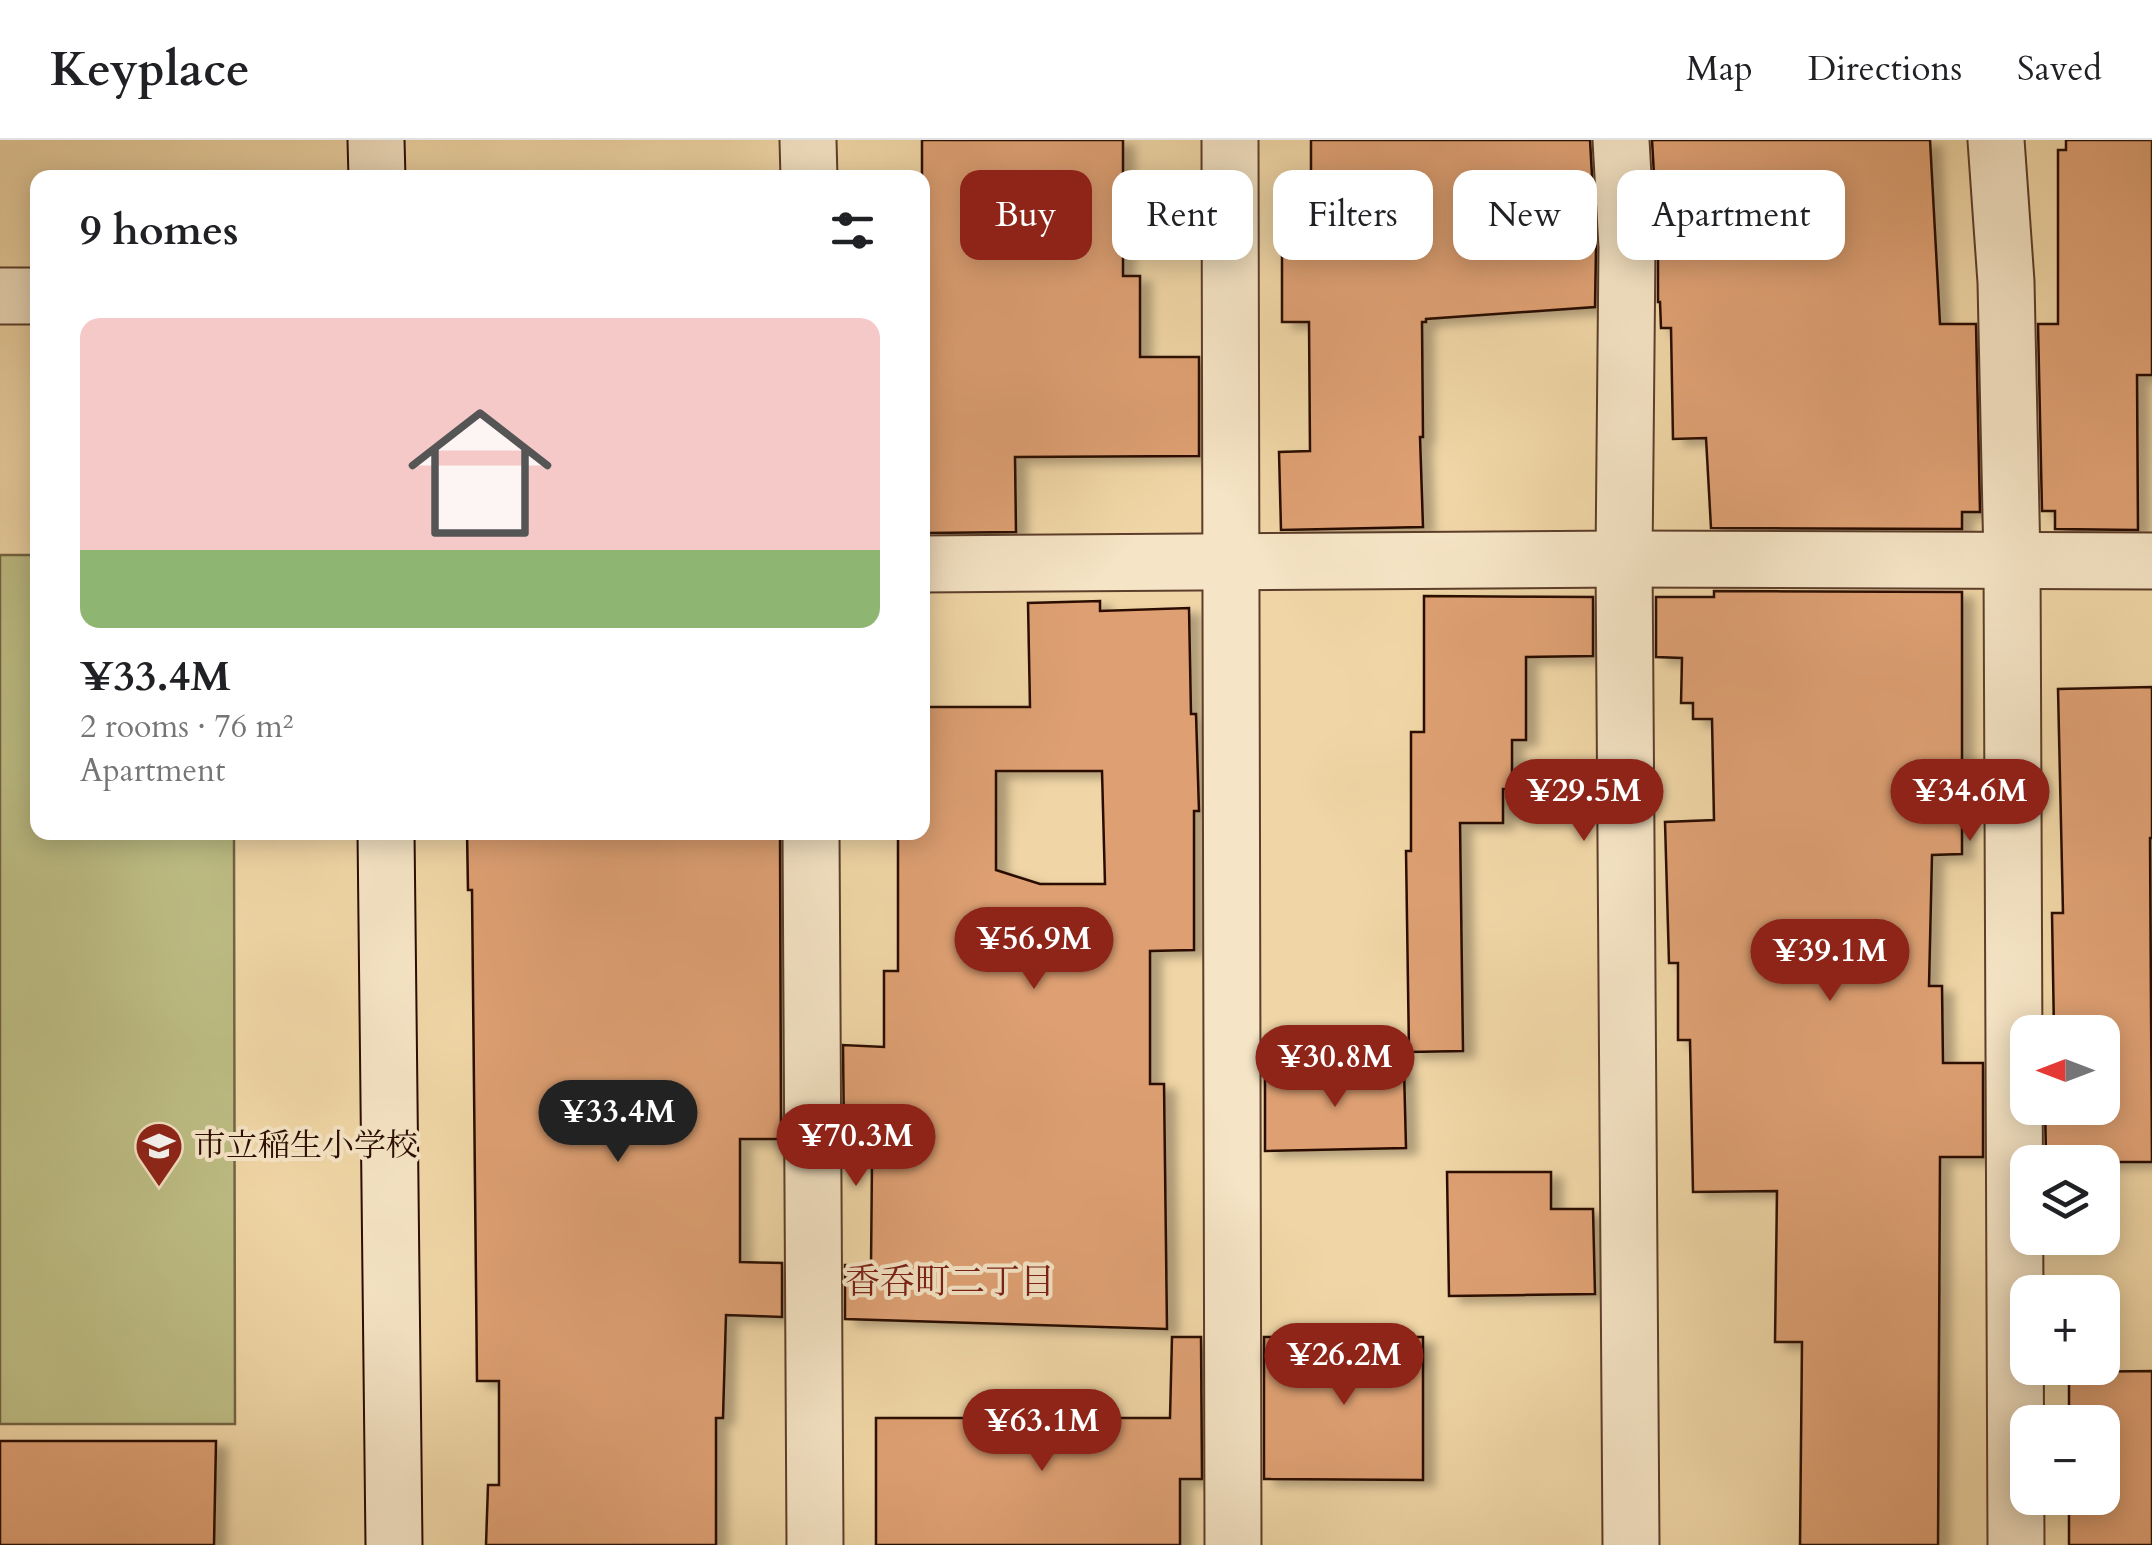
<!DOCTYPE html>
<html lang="en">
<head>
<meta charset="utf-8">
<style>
  body { margin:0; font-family:Cardo,"Noto Serif JP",serif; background:#f6f6f6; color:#202124; height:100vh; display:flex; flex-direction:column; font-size:38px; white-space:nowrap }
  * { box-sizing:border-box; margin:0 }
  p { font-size:32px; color:#757577 }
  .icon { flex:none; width:55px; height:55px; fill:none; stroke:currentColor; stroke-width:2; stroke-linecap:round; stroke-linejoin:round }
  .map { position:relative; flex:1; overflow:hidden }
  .sheet { position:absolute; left:30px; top:30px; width:900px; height:670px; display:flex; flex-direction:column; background:#fff; border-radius:20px; box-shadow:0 5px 25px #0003 }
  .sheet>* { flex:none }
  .top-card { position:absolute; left:960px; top:30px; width:950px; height:90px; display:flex; gap:20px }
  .needle { width:65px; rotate:270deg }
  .tools { position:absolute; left:2010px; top:875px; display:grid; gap:20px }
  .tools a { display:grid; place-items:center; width:110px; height:110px; border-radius:20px; background:#fff; box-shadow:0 5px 25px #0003; font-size:50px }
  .price { position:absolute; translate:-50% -85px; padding:0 22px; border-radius:35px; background:#8f2418; color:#fff; font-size:32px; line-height:65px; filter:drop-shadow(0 2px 5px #0008) }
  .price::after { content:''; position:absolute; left:50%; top:60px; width:30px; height:22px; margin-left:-15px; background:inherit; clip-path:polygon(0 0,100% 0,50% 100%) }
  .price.active { background:#222; color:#fff }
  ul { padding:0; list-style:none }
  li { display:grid; align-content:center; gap:20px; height:530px; padding:0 50px }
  li span { display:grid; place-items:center; height:310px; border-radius:20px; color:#555 }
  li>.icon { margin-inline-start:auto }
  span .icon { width:180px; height:180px; fill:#fffc; stroke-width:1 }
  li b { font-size:42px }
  h2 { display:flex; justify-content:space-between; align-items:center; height:120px; padding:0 50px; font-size:42px }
  .chip { padding:0 35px; border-radius:20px; background:#fff; box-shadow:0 5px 25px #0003; font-size:35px; line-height:90px }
  .chip.active { background:#8f2418; color:#fff }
  header { display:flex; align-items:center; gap:60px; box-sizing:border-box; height:140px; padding:0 50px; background:#fff; border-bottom:2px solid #e0e0e0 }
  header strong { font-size:48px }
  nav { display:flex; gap:55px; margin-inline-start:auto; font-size:35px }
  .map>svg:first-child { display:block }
</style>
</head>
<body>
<header>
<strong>Keyplace</strong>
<nav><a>Map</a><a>Directions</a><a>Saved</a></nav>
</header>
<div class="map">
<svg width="2152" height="1405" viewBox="0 0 2152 1405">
  <defs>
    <filter id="shadow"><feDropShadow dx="11" dy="6" stdDeviation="5" flood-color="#0004"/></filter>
  </defs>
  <rect width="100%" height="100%" fill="#f0d6a6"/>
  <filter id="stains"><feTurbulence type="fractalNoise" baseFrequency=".002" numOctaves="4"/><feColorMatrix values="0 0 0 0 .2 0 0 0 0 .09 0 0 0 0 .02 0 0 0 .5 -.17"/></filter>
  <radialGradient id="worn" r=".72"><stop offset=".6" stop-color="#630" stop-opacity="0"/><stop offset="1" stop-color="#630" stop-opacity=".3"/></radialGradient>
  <path fill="#bdbd84" stroke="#746442" stroke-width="2.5" d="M0,415H37L38,692L234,693L235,1284H0Z"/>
  <g fill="#dea073" stroke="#2a0c01" stroke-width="2.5" fill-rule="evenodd" filter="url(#shadow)">
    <path d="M922,0H1123V136H1140V217H1199V316L1015,317L1016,392L927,393L922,333Z"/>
    <path d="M1311,0H1590L1596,108L1595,167L1426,179V182H1422L1423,297H1420L1423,387L1281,390L1279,312L1310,311L1309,182H1282V89H1296L1295,43L1311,42Z"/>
    <path d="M1652,0H1930L1940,184H1976L1980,372H1962V389L1711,388L1706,298L1673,299L1671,188H1661L1660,162H1658V105Z"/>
    <path d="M2066,0H2152V235H2137L2138,390L2055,389V371H2042L2038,184H2058V10H2066Z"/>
    <path d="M1714,451L1962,452V714L1932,715L1929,846H1942L1943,923H1983V1017H1940L1938,1405H1800L1802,1202H1775L1777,1051L1693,1052L1690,900H1678V823H1669L1665,682L1714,680L1712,579H1693V563H1681L1682,518L1656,517V457H1714Z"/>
    <path d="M1424,456L1593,457V516L1526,517V600H1512V649H1503V683H1460L1463,911L1409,912L1406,711H1411V592H1424Z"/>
    <path d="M1100,461V471L1189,468L1191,574H1196L1199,671H1194V810L1150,811V944H1164L1167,1189L845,1179V1125L871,1126L872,1021H861L862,999H844L843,905L884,907V831H898V692H922V567H1030L1028,463ZM996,631H1102L1105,744H1040L996,730Z"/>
    <path d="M2152,547V698H2150L2152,1022H2059V1016H2046L2045,968H2102V892H2054L2052,773H2063L2058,549Z"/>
    <path d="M467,692H780L781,999H740V1122L782,1123V1177L726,1175L723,1278H716V1405H486L488,1345H499V1241H477L472,750H468Z"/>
    <path d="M1404,929L1406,1008L1265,1011V933Z"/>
    <path d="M1447,1032H1551V1069H1593L1595,1154L1449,1156Z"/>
    <path d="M1172,1197H1201L1202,1339H1180V1405H876V1278H1170Z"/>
    <path d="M1264,1197H1423V1340L1264,1339Z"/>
    <path d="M2152,1231V1405H2069V1358H2102V1282H2069V1232Z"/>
    <path d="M0,1301H216L214,1405H0Z"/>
  </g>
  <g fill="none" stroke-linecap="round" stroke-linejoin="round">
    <g stroke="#5c3e2a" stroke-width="59">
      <g id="street">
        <path d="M808,0L809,38"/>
        <path d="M1230,0L1233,1405"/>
        <path d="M1621,0L1627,107L1624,419L1631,1405"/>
        <path d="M1996,0L2006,142L2012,421L2016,1405"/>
        <path d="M0,156H38"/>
        <path d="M922,424L1624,419L2152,421"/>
        <path d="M811,692L815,1405"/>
      </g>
    </g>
    <g stroke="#2a0c01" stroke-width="59">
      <g id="secondary">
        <path d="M376,0L377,38"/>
        <path d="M386,692L394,1405"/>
      </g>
    </g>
    <use href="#street" stroke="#f5e4c5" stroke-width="55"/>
    <use href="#secondary" stroke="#f5e4c5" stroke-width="55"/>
  </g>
  <defs>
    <g id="school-pin" transform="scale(2.5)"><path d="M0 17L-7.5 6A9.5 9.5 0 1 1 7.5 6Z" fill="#8f2418" stroke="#f5e4c5"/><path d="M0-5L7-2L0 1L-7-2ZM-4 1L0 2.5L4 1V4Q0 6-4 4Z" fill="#fff"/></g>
  </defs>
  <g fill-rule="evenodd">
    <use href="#school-pin" x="159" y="1006"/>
  </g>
  <g text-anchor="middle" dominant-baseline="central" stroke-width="8" stroke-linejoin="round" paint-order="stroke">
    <g font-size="32" fill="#2a0c01" stroke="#f5e4c5" text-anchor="start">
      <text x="194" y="1006">市立稲生小学校</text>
    </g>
    <g font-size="35" fill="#7a1f14" stroke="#f5e4c5">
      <text x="950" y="1142">香呑町二丁目</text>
    </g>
  </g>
  <rect width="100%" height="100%" filter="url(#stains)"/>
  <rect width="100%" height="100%" fill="url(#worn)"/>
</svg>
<div class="tools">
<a><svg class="needle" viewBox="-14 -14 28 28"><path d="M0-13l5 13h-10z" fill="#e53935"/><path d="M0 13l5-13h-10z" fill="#757577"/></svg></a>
<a><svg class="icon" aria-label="layers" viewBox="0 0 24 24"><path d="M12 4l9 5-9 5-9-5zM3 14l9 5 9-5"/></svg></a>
<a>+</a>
<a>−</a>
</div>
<b class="price" style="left:1584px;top:704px">¥29.5M</b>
<b class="price" style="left:1970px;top:704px">¥34.6M</b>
<b class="price" style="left:1034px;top:852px">¥56.9M</b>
<b class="price" style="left:1830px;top:864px">¥39.1M</b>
<b class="price" style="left:1335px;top:970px">¥30.8M</b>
<b class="price active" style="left:618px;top:1025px">¥33.4M</b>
<b class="price" style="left:856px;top:1049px">¥70.3M</b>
<b class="price" style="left:1344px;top:1268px">¥26.2M</b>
<b class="price" style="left:1042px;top:1334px">¥63.1M</b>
<div class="top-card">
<a class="chip active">Buy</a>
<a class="chip">Rent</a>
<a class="chip">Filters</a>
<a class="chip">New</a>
<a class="chip">Apartment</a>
</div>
<section class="sheet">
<h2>9 homes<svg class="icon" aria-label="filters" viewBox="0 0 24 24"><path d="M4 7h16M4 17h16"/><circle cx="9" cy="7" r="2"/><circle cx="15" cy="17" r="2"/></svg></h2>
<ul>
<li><span style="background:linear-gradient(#f6c9c9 75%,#8fb573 0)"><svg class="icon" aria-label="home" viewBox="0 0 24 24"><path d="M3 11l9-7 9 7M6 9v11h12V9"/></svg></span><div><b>¥33.4M</b><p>2 rooms · 76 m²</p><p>Apartment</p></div></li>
</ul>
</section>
</div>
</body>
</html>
